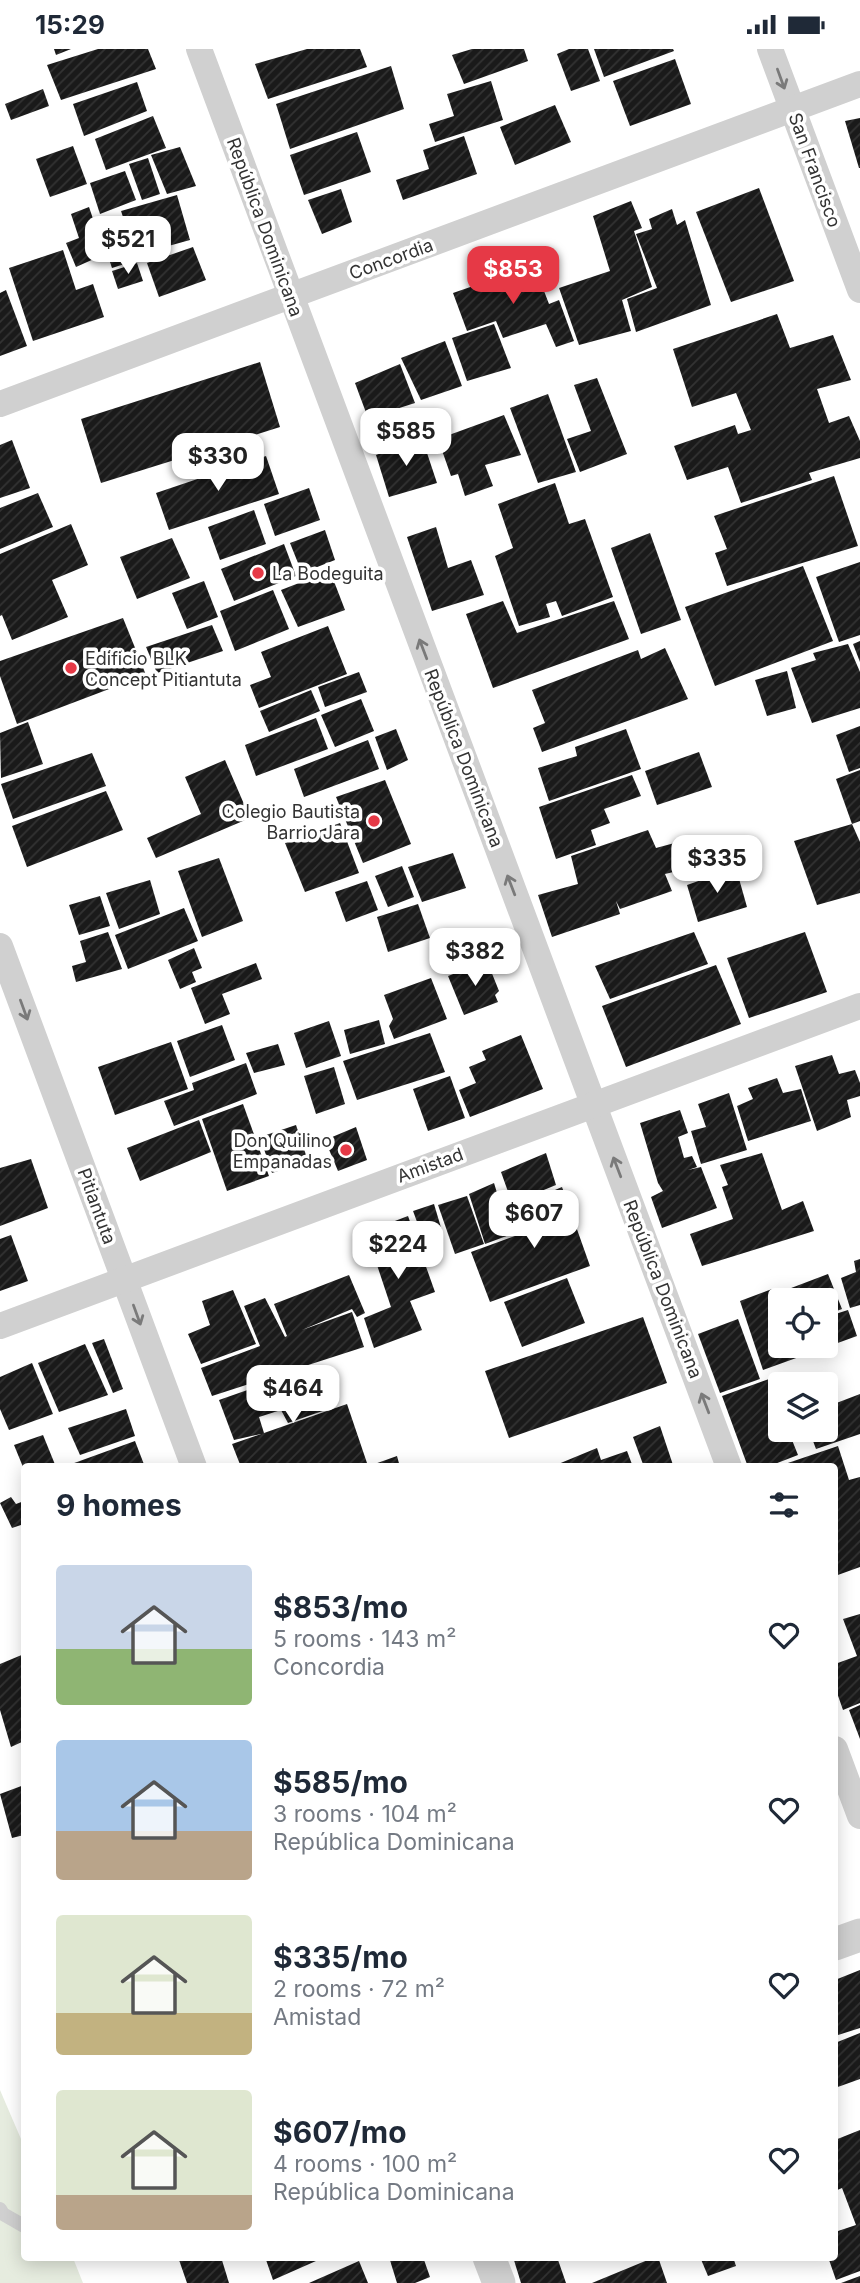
<!DOCTYPE html>
<html lang="en">
<head>
<meta charset="utf-8">
<style>
  body { margin:0; font-family:Inter,sans-serif; background:#f6f6f7; color:#1f2937; height:100vh; display:flex; flex-direction:column; font-size:26px; white-space:nowrap }
  * { box-sizing:border-box; margin:0 }
  p { font-size:23px; color:#747a83 }
  .icon { flex:none; width:38px; height:38px; fill:none; stroke:currentColor; stroke-width:2; stroke-linecap:round; stroke-linejoin:round }
  .map { position:relative; flex:1; overflow:hidden }
  .sheet { position:absolute; left:21px; top:1414px; width:817px; height:798px; display:flex; flex-direction:column; background:#fff; border-radius:7px; box-shadow:0 4px 18px #0003 }
  .sheet>* { flex:none }
  .fabs { position:absolute; left:768px; top:1239px; display:grid; gap:14px }
  .fabs a { display:grid; place-items:center; width:70px; height:70px; border-radius:7px; background:#fff; box-shadow:0 4px 18px #0003; font-size:35px }
  .price { position:absolute; translate:-50% -60px; padding:0 16px; border-radius:14px; background:#fff; color:#222; font-size:23px; line-height:46px; filter:drop-shadow(0 2px 4px #0008) }
  .price::after { content:''; position:absolute; left:50%; top:42px; width:21px; height:16px; margin-left:-10px; background:inherit; clip-path:polygon(0 0,100% 0,50% 100%) }
  .price.current { background:#e63946; color:#fff }
  ul { padding:0; list-style:none }
  li { display:flex; align-items:center; gap:21px; height:175px; padding:0 35px }
  li span { display:grid; place-items:center; flex:none; width:196px; height:140px; border-radius:7px; color:#555 }
  li>.icon { margin-inline-start:auto }
  span .icon { width:84px; height:84px; fill:#fffc; stroke-width:1 }
  li b { font-size:30px }
  h2 { display:flex; justify-content:space-between; align-items:center; height:84px; padding:0 35px; font-size:30px }
  .status { display:flex; justify-content:space-between; align-items:center; height:49px; padding:0 35px; background:#fff; direction:ltr }
  .status svg { height:19px; fill:currentColor }
  .map>svg:first-child { display:block }
</style>
</head>
<body>
<div class="status"><b>15:29</b><svg viewBox="0 0 49 12"><path d="M0 12V9h3v3zM5 12V6h3v6zM10 12V3h3v9zM15 12V0h3v12zM26 1h20v11H26zM47 4h2v5h-2z"/></svg></div>
<div class="map">
<svg width="860" height="2234" viewBox="0 0 860 2234">
  <defs>
    <pattern id="building-hatch" width="6" height="6" patternUnits="userSpaceOnUse" patternTransform="scale(1.75)"><rect width="6" height="6" fill="#1a1a1a"/><path d="M-1 1l2-2M0 6l6-6M5 7l2-2" fill="none" stroke="#333"/></pattern>
  </defs>
  <rect width="100%" height="100%" fill="#fff"/>
  <path fill="#e6ecdf" d="M0,2041L24,2097V2208L73,2209L83,2234H0Z"/>
  <g fill="url(#building-hatch)">
    <path d="M54,0H71L56,6Z"/>
    <path d="M98,0H148L156,20L61,51L47,16Z"/>
    <path d="M307,0H360L367,18L268,50L255,15Z"/>
    <path d="M472,0H524L528,12L464,35L452,6Z"/>
    <path d="M569,0H588L600,32L571,42L557,5Z"/>
    <path d="M594,0H673L674,2L604,28Z"/>
    <path d="M675,10L691,55L630,77L613,32Z"/>
    <path d="M391,17L404,60L290,100L276,55Z"/>
    <path d="M491,32L503,71L435,93L429,75L454,67L447,45Z"/>
    <path d="M137,33L147,62L84,87L73,55Z"/>
    <path d="M43,40L49,57L11,71L5,55Z"/>
    <path d="M555,56L571,93L515,116L500,78Z"/>
    <path d="M153,67L166,99L106,121L95,90Z"/>
    <path d="M860,69V119H859L845,72Z"/>
    <path d="M357,83L371,123L304,146L290,106Z"/>
    <path d="M464,87L477,125L403,151L396,131L429,120L423,101Z"/>
    <path d="M73,97L87,135L50,148L36,110Z"/>
    <path d="M180,98L196,137L167,145L151,106Z"/>
    <path d="M148,109L160,145L142,151L129,115Z"/>
    <path d="M125,122L136,151L100,165L90,134Z"/>
    <path d="M759,139L794,232L731,253L696,163Z"/>
    <path d="M341,140L352,173L322,185L308,151Z"/>
    <path d="M177,146L190,191L154,201L147,174L127,180L121,162Z"/>
    <path d="M631,152L642,179L634,182L652,238L622,251L631,282L579,296L559,239L610,222L593,167Z"/>
    <path d="M89,158L105,205L76,218L66,194L79,189L71,165Z"/>
    <path d="M672,160L677,176L685,171L711,256L636,283L627,250L657,239L636,185L652,180L649,170Z"/>
    <path d="M117,168L122,183L102,189L97,175Z"/>
    <path d="M143,178L153,206L112,219L103,192Z"/>
    <path d="M193,198L206,231L159,248L147,214Z"/>
    <path d="M63,201L76,241L93,235L104,268L33,292L9,219Z"/>
    <path d="M137,214L143,232L118,240L112,222Z"/>
    <path d="M534,216L549,255L559,251L574,292L556,298L546,275L503,289L496,272L467,282L453,244Z"/>
    <path d="M6,241L27,297L0,307V244Z"/>
    <path d="M777,265L790,299L833,286L851,331L817,340L829,374L849,367L860,392V409L809,424L812,431L741,454L728,418L687,431L674,397L735,376L738,385L751,381L736,344L692,358L673,300Z"/>
    <path d="M494,275L511,319L467,332L452,289Z"/>
    <path d="M445,292L462,337L421,351L401,309Z"/>
    <path d="M260,313L280,378L101,434L81,370Z"/>
    <path d="M400,315L415,354L368,369L355,334Z"/>
    <path d="M597,329L627,405L580,423L567,390L591,382L574,336Z"/>
    <path d="M548,345L576,423L538,434L510,359Z"/>
    <path d="M504,366L521,406L485,416L493,437L465,447L458,425L451,427L438,390Z"/>
    <path d="M422,389L437,434L389,448L376,406Z"/>
    <path d="M12,391L30,439L0,449V396Z"/>
    <path d="M266,407L279,445L169,481L156,444Z"/>
    <path d="M834,427L858,497L727,537L715,504L727,500L714,467Z"/>
    <path d="M555,434L569,475L585,470L613,548L562,567L556,552L546,555L550,568L519,577L495,507L513,499L498,455Z"/>
    <path d="M309,439L320,471L275,487L264,455Z"/>
    <path d="M38,444L53,478L0,500V459Z"/>
    <path d="M254,461L266,495L220,511L208,478Z"/>
    <path d="M71,475L88,516L52,531L68,568L12,591L2,566L0,567V505Z"/>
    <path d="M436,478L448,519L471,511L484,546L432,562L407,488Z"/>
    <path d="M325,481L335,511L302,524L290,494Z"/>
    <path d="M650,484L681,571L641,585L611,499Z"/>
    <path d="M172,489L190,529L137,550L120,508Z"/>
    <path d="M284,495L296,527L234,552L221,520Z"/>
    <path d="M860,513V586L839,593L816,528Z"/>
    <path d="M803,517L833,592L715,637L685,558Z"/>
    <path d="M330,522L345,561L298,578L281,541Z"/>
    <path d="M204,532L218,568L187,580L172,544Z"/>
    <path d="M273,541L289,580L235,602L220,562Z"/>
    <path d="M503,552L517,584L614,552L629,590L493,639L466,565Z"/>
    <path d="M123,569L146,626L17,675L0,627V612Z"/>
    <path d="M212,576L223,602L157,624L146,598Z"/>
    <path d="M328,577L347,625L259,659L250,636L271,628L261,603Z"/>
    <path d="M860,592V613L853,595Z"/>
    <path d="M848,595L860,623V659L812,674L791,619L816,611L813,604Z"/>
    <path d="M665,599L688,650L542,703L533,679L545,674L532,641L638,601L641,610Z"/>
    <path d="M787,622L796,659L767,667L755,631Z"/>
    <path d="M359,623L367,643L325,658L318,638Z"/>
    <path d="M311,641L320,662L269,683L260,662Z"/>
    <path d="M361,650L374,682L335,698L321,666Z"/>
    <path d="M316,669L328,700L256,727L245,696Z"/>
    <path d="M28,673L43,715L1,729L0,684Z"/>
    <path d="M860,677V719L849,723L836,686Z"/>
    <path d="M396,680L408,711L387,721L375,688Z"/>
    <path d="M626,680L641,720L549,752L538,719L577,707L575,698Z"/>
    <path d="M368,691L379,720L304,748L294,720Z"/>
    <path d="M699,703L712,738L657,756L645,722Z"/>
    <path d="M92,704L106,737L13,770L1,735Z"/>
    <path d="M225,711L250,769L156,809L147,789L201,765L185,728Z"/>
    <path d="M860,721V772L852,775L836,730Z"/>
    <path d="M632,726L641,747L604,760L610,774L591,781L596,796L556,810L539,758Z"/>
    <path d="M385,731L411,795L363,814L336,748Z"/>
    <path d="M106,742L123,781L27,818L12,777Z"/>
    <path d="M340,774L359,824L305,843L285,794Z"/>
    <path d="M852,775L860,793V844L817,856L794,792Z"/>
    <path d="M648,781L656,799L682,792L690,819L665,825L672,842L620,860L616,852L620,865L552,888L538,846L578,835L571,807Z"/>
    <path d="M453,804L466,839L422,853L408,818Z"/>
    <path d="M219,809L243,872L202,888L178,822Z"/>
    <path d="M402,817L414,848L388,858L375,827Z"/>
    <path d="M736,819L747,858L698,873L687,836Z"/>
    <path d="M150,831L160,865L119,880L106,844Z"/>
    <path d="M367,832L378,861L346,873L335,843Z"/>
    <path d="M100,847L110,877L79,886L69,856Z"/>
    <path d="M418,855L430,889L388,903L377,868Z"/>
    <path d="M184,859L198,892L128,920L115,886Z"/>
    <path d="M108,883L122,920L76,933L72,917L86,913L80,892Z"/>
    <path d="M694,883L708,915L610,950L595,917Z"/>
    <path d="M805,883L827,943L749,969L727,909Z"/>
    <path d="M194,899L202,919L192,923L196,933L180,940L168,911Z"/>
    <path d="M487,912L499,942L495,946L498,953L464,966L448,927Z"/>
    <path d="M256,914L262,930L222,945L230,965L205,975L191,939Z"/>
    <path d="M716,916L741,975L626,1018L602,957Z"/>
    <path d="M431,929L447,970L394,990L389,977L393,970L384,946Z"/>
    <path d="M379,971L385,995L350,1005L344,981Z"/>
    <path d="M329,972L341,1007L306,1019L294,984Z"/>
    <path d="M222,976L235,1011L190,1028L177,992Z"/>
    <path d="M430,984L445,1023L357,1051L343,1012Z"/>
    <path d="M521,986L543,1040L470,1068L459,1041L476,1034L469,1018L486,1011L482,1002Z"/>
    <path d="M171,993L188,1040L115,1066L98,1018Z"/>
    <path d="M278,995L285,1016L254,1024L246,1004Z"/>
    <path d="M832,1006L839,1025L855,1021L860,1034V1047L847,1051L851,1068L817,1082L795,1017Z"/>
    <path d="M246,1014L257,1045L174,1077L164,1052L194,1041L192,1034Z"/>
    <path d="M334,1018L345,1055L316,1065L304,1027Z"/>
    <path d="M450,1027L465,1069L428,1082L413,1040Z"/>
    <path d="M777,1029L783,1044L801,1040L811,1072L748,1092L737,1057L753,1050L748,1039Z"/>
    <path d="M729,1044L747,1101L701,1115L691,1082L706,1078L698,1055Z"/>
    <path d="M243,1055L269,1127L227,1142L202,1070Z"/>
    <path d="M680,1061L688,1084L678,1088L684,1109L692,1107L697,1118L688,1121L701,1118L717,1159L662,1179L651,1148L663,1142L658,1134L640,1074Z"/>
    <path d="M199,1071L211,1103L140,1132L127,1099Z"/>
    <path d="M296,1076L308,1112L272,1124L260,1088Z"/>
    <path d="M356,1078L367,1111L338,1122L325,1091Z"/>
    <path d="M546,1104L556,1136L512,1154L501,1123Z"/>
    <path d="M762,1104L782,1161L803,1152L814,1182L702,1217L690,1185L733,1170L722,1138L728,1136L720,1116Z"/>
    <path d="M31,1110L48,1159L0,1177V1119Z"/>
    <path d="M494,1134L502,1160L517,1155L525,1180L485,1195L469,1145Z"/>
    <path d="M562,1138L590,1217L490,1253L471,1203L531,1181L522,1155Z"/>
    <path d="M467,1147L484,1195L455,1205L438,1156Z"/>
    <path d="M434,1155L442,1182L423,1189L413,1162Z"/>
    <path d="M408,1167L435,1243L410,1252L422,1281L374,1299L364,1269L391,1258L366,1183Z"/>
    <path d="M11,1186L28,1232L0,1242V1190Z"/>
    <path d="M860,1210V1256L850,1259L841,1229L856,1223L854,1212Z"/>
    <path d="M828,1225L842,1260L826,1266V1251H780L778,1244Z"/>
    <path d="M349,1226L365,1264L357,1268L352,1260L302,1281L352,1263L364,1298L212,1347L201,1319L260,1297L244,1257L265,1249L285,1288L287,1287L274,1255Z"/>
    <path d="M567,1229L585,1274L522,1298L504,1253Z"/>
    <path d="M772,1240L780,1264V1297H826V1268L848,1261L857,1287L763,1321L740,1252Z"/>
    <path d="M233,1241L256,1295L201,1315L188,1285L210,1276L202,1252Z"/>
    <path d="M643,1268L667,1334L509,1389L485,1322Z"/>
    <path d="M738,1270L760,1330L720,1344L698,1285Z"/>
    <path d="M104,1290L123,1340L113,1344L92,1294Z"/>
    <path d="M85,1295L108,1346L59,1363L38,1314Z"/>
    <path d="M32,1314L53,1365L9,1381L0,1360V1328Z"/>
    <path d="M318,1316L334,1358L288,1374L281,1361L259,1368L264,1384L347,1355L367,1414L357,1418H241L232,1395L261,1385L234,1391L219,1351Z"/>
    <path d="M769,1330L780,1361V1381H788L798,1406L767,1418H748L722,1347Z"/>
    <path d="M860,1345V1385L816,1400L810,1384L800,1387L798,1381H826V1358Z"/>
    <path d="M126,1360L135,1387L80,1406L68,1379Z"/>
    <path d="M660,1377L673,1416L644,1418L633,1388Z"/>
    <path d="M43,1386L56,1418H23L14,1396Z"/>
    <path d="M135,1392L145,1418H66V1417Z"/>
    <path d="M838,1397L849,1431L860,1428V1518L835,1527V1418L779,1417Z"/>
    <path d="M597,1399L601,1411L627,1402L633,1418H551Z"/>
    <path d="M397,1407L400,1418H369V1417Z"/>
    <path d="M11,1448L16,1455L24,1452V1475L12,1479L0,1454Z"/>
    <path d="M860,1565V1654L843,1661L835,1638V1615L857,1607L843,1570Z"/>
    <path d="M24,1605V1692L11,1698L0,1661V1615Z"/>
    <path d="M860,1656V1690L849,1661Z"/>
    <path d="M24,1736V1786L12,1789L0,1745Z"/>
    <path d="M860,1921V1979L835,1987V1931Z"/>
    <path d="M860,1984V2030L835,2039V1994Z"/>
    <path d="M860,2081V2222L836,2231L828,2208H835V2183L856,2176L842,2139L835,2142V2091Z"/>
    <path d="M178,2208H221L229,2234H187Z"/>
    <path d="M265,2208H325L273,2231Z"/>
    <path d="M389,2208H423L430,2228L415,2234H397Z"/>
    <path d="M513,2208H557L566,2234H521Z"/>
    <path d="M655,2208H658L667,2234H592Z"/>
    <path d="M700,2208H733L736,2217L708,2227Z"/>
    <path d="M359,2212L368,2234H309Z"/>
    <path d="M860,2227V2234H841Z"/>
  </g>
  <g fill="none" stroke-linecap="round" stroke-linejoin="round">
    <path stroke="#d0d0d0" stroke-width="14" d="M0,2160L3,2165L24,2177"/>
    <g stroke="#d0d0d0" stroke-width="26">
      <path d="M199,0L729,1418"/>
      <path d="M770,0L860,241"/>
      <path d="M0,355L860,35"/>
      <path d="M0,897L194,1418"/>
      <path d="M0,1277L860,957"/>
      <path d="M835,1700L860,1767"/>
    </g>
    <g stroke="#d0d0d0" stroke-width="33">
      <path d="M835,1895L860,1886"/>
      <path d="M489,2208L499,2234"/>
    </g>
  </g>
  <defs><path id="oneway-shaft" d="M-6 0H5M1.5-3L5.5 0L1.5 3" fill="none" stroke-width="1.6" stroke-linecap="round" stroke-linejoin="round" transform="scale(1.75)"/></defs>
  <g stroke="#7a7a7a">
    <use href="#oneway-shaft" transform="translate(781 30) rotate(70)"/>
    <use href="#oneway-shaft" transform="translate(423 600) rotate(-111)"/>
    <use href="#oneway-shaft" transform="translate(511 836) rotate(-111)"/>
    <use href="#oneway-shaft" transform="translate(24 961) rotate(70)"/>
    <use href="#oneway-shaft" transform="translate(617 1118) rotate(-111)"/>
    <use href="#oneway-shaft" transform="translate(137 1266) rotate(70)"/>
    <use href="#oneway-shaft" transform="translate(705 1354) rotate(-111)"/>
  </g>
  <g fill="#e63946" stroke="#fff" stroke-width="2.5">
    <circle cx="258" cy="524" r="7"/>
    <circle cx="71" cy="619" r="7"/>
    <circle cx="374" cy="772" r="7"/>
    <circle cx="346" cy="1101" r="7"/>
  </g>
  <g text-anchor="middle" dominant-baseline="central" stroke-width="7" stroke-linejoin="round" paint-order="stroke">
    <g font-size="18" fill="#333" stroke="#fff">
      <text transform="translate(815 121) rotate(70)">San Francisco</text>
      <text transform="translate(265 178) rotate(70)">República Dominicana</text>
      <text transform="translate(391 210) rotate(-20)">Concordia</text>
      <text transform="translate(464 709) rotate(69)">República Dominicana</text>
      <text transform="translate(430 1116) rotate(-20)">Amistad</text>
      <text transform="translate(97 1157) rotate(70)">Pitiantuta</text>
      <text transform="translate(663 1240) rotate(69)">República Dominicana</text>
    </g>
    <g font-size="18" fill="#333" stroke="#fff" text-anchor="start">
      <text x="272" y="524">La Bodeguita</text>
      <text x="85" y="609">Edificio BLK<tspan x="85" dy="21">Concept Pitiantuta</tspan></text>
      <text x="360" y="762" text-anchor="end">Colegio Bautista<tspan x="360" dy="21">Barrio Jara</tspan></text>
      <text x="332" y="1091" text-anchor="end">Don Quilino<tspan x="332" dy="21">Empanadas</tspan></text>
    </g>
  </g>
</svg>
<div class="fabs">
<a><svg class="icon" aria-label="locate" viewBox="0 0 24 24"><circle cx="12" cy="12" r="6"/><path d="M12 2v4M12 18v4M2 12h4M18 12h4"/></svg></a>
<a><svg class="icon" aria-label="layers" viewBox="0 0 24 24"><path d="M12 4l9 5-9 5-9-5zM3 14l9 5 9-5"/></svg></a>
</div>
<b class="price" style="left:128px;top:227px">$521</b>
<b class="price current" style="left:513px;top:257px">$853</b>
<b class="price" style="left:406px;top:419px">$585</b>
<b class="price" style="left:218px;top:444px">$330</b>
<b class="price" style="left:717px;top:846px">$335</b>
<b class="price" style="left:475px;top:939px">$382</b>
<b class="price" style="left:534px;top:1201px">$607</b>
<b class="price" style="left:398px;top:1232px">$224</b>
<b class="price" style="left:293px;top:1376px">$464</b>
<section class="sheet">
<h2>9 homes<svg class="icon" aria-label="filters" viewBox="0 0 24 24"><path d="M4 7h16M4 17h16"/><circle cx="9" cy="7" r="2"/><circle cx="15" cy="17" r="2"/></svg></h2>
<ul>
<li><span style="background:linear-gradient(#c9d6e8 60%,#8fb573 0)"><svg class="icon" aria-label="home" viewBox="0 0 24 24"><path d="M3 11l9-7 9 7M6 9v11h12V9"/></svg></span><div><b>$853/mo</b><p>5 rooms · 143 m²</p><p>Concordia</p></div><svg class="icon" aria-label="heart" viewBox="0 0 24 24"><path d="M12 20l-8-8c-3-5 5-10 8-4 3-6 11-1 8 4z"/></svg></li>
<li><span style="background:linear-gradient(#a9c7e8 65%,#b9a48a 0)"><svg class="icon" aria-label="home" viewBox="0 0 24 24"><path d="M3 11l9-7 9 7M6 9v11h12V9"/></svg></span><div><b>$585/mo</b><p>3 rooms · 104 m²</p><p>República Dominicana</p></div><svg class="icon" aria-label="heart" viewBox="0 0 24 24"><path d="M12 20l-8-8c-3-5 5-10 8-4 3-6 11-1 8 4z"/></svg></li>
<li><span style="background:linear-gradient(#dfe7d0 70%,#c2b280 0)"><svg class="icon" aria-label="home" viewBox="0 0 24 24"><path d="M3 11l9-7 9 7M6 9v11h12V9"/></svg></span><div><b>$335/mo</b><p>2 rooms · 72 m²</p><p>Amistad</p></div><svg class="icon" aria-label="heart" viewBox="0 0 24 24"><path d="M12 20l-8-8c-3-5 5-10 8-4 3-6 11-1 8 4z"/></svg></li>
<li><span style="background:linear-gradient(#dfe7d0 75%,#b9a48a 0)"><svg class="icon" aria-label="home" viewBox="0 0 24 24"><path d="M3 11l9-7 9 7M6 9v11h12V9"/></svg></span><div><b>$607/mo</b><p>4 rooms · 100 m²</p><p>República Dominicana</p></div><svg class="icon" aria-label="heart" viewBox="0 0 24 24"><path d="M12 20l-8-8c-3-5 5-10 8-4 3-6 11-1 8 4z"/></svg></li>
</ul>
</section>
</div>
</body>
</html>
